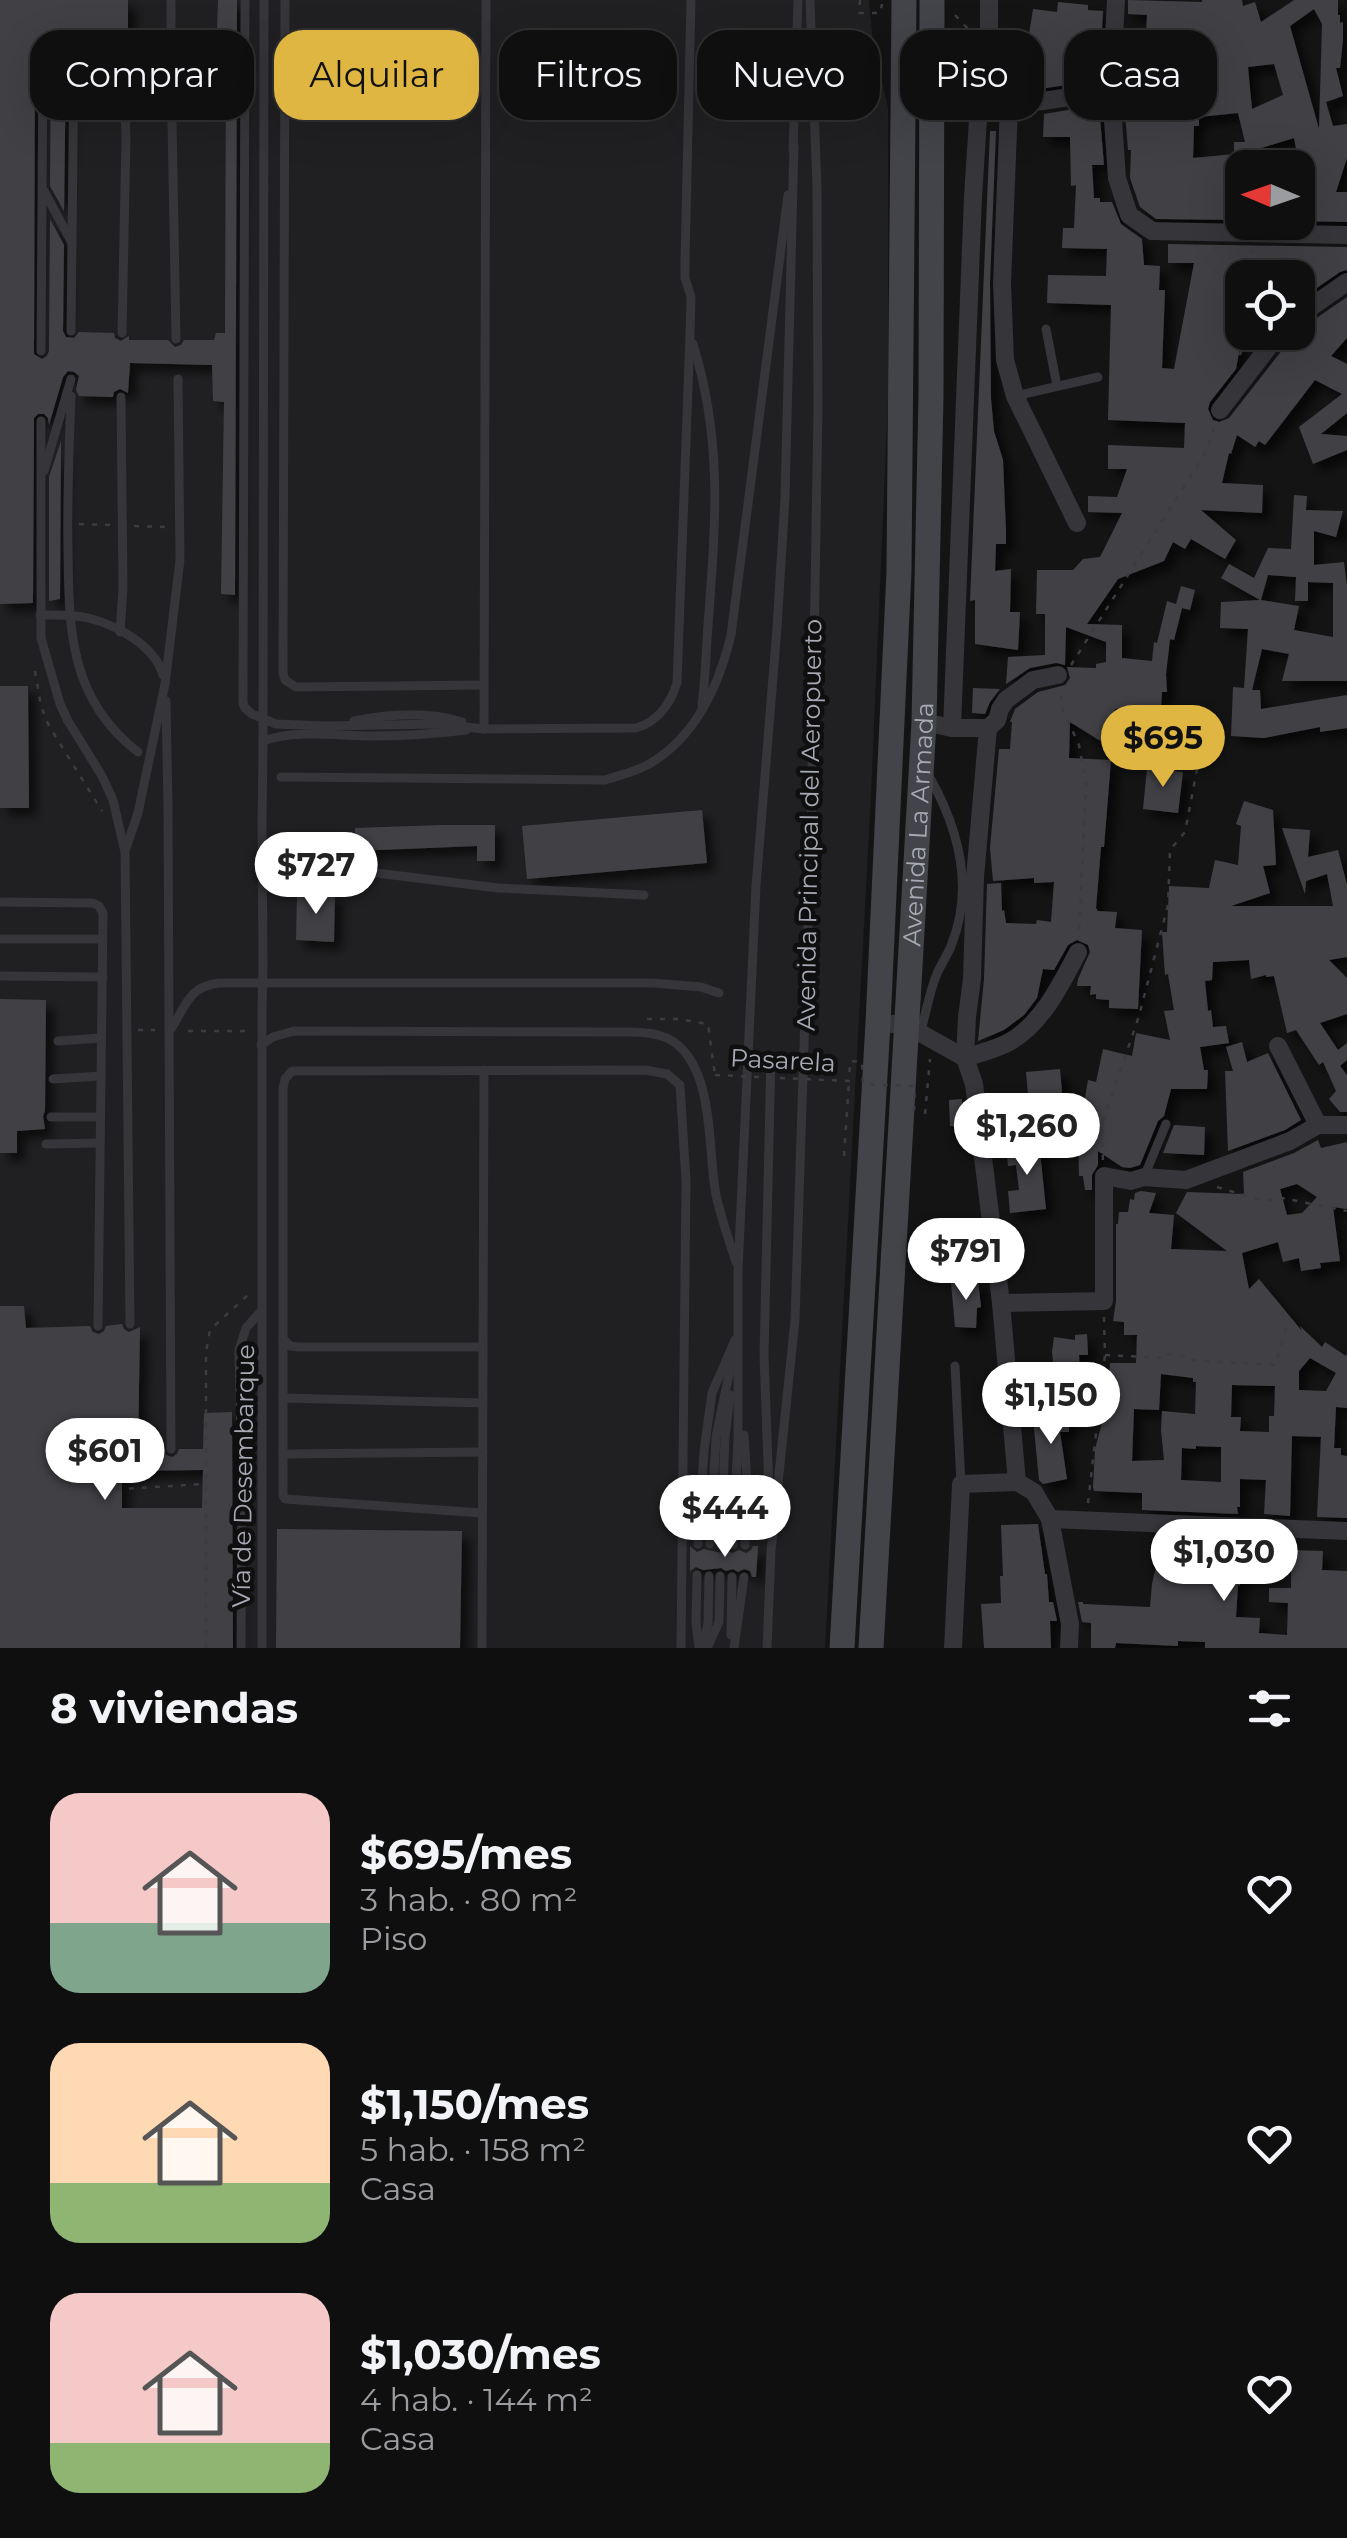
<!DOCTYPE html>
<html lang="es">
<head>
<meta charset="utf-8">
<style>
  body { margin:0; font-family:Montserrat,sans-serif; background:#181819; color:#f1f3f6; height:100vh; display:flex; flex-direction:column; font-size:38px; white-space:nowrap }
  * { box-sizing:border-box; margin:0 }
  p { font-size:32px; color:#9b9c9f }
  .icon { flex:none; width:55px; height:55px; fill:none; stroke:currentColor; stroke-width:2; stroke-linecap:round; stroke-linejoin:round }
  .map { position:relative; height:1648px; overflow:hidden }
  .details { display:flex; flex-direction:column; background:#0f0f10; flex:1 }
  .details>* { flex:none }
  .guide { position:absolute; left:30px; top:30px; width:1288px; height:90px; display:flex; gap:20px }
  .needle { width:65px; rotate:272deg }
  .tools { position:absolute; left:1225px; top:150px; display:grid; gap:20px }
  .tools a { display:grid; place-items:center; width:90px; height:90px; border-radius:20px; background:#0f0f10; box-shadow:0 10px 40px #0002,0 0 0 2px #2f2f30; font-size:50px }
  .price { position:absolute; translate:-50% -85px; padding:0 22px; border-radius:35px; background:#fff; color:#222; font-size:32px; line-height:65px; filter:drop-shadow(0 2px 5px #0008) }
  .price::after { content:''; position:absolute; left:50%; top:60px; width:30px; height:22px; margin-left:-15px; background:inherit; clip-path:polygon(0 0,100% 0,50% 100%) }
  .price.on { background:#dfb642; color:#111 }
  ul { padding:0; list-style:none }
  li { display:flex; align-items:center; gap:30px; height:250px; padding:0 50px }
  li span { display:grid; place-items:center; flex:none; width:280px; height:200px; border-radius:30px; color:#555 }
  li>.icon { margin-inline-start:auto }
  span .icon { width:120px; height:120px; fill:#fffc; stroke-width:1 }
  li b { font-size:42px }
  h2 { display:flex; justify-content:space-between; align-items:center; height:120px; padding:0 50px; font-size:42px }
  .pill { padding:0 35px; border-radius:30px; background:#0f0f10; box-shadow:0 10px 40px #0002,0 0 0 2px #2f2f30; font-size:35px; line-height:90px }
  .pill.on { background:#dfb642; color:#111 }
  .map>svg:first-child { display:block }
</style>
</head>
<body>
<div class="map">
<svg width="1347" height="1648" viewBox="0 0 1347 1648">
  <defs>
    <filter id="shadow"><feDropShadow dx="8" dy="8" stdDeviation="5" flood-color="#0009"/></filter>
  </defs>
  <rect width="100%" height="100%" fill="#141415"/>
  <path fill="#202022" d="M0,0H869L873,42L888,108V400L871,795L825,1648H0Z"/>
  <g fill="#414145" fill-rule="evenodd" filter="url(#shadow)">
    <path d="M0,0H128V30H163L164,44L170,49L178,44L179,30H217L218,0H237L235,595L221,594L224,402L213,401L212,365L130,363L128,393L120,389L114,392L113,397L79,396L76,390L79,376L74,372L68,371L63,377L49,425L48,418L44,414H38L34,418L33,603L0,604ZM74,36L82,42L78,51L82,58H115L118,53L124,51L128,53H216V60L226,61L225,333H216L214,340H184L181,345L175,347L168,340H129V336L121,341L115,338L114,333L79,332L74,338L66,337L63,331L64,245L50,219L49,351L47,356L42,359L34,354L35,56L40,48Z"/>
    <path d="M1128,0L1202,2V0H1242L1243,6L1255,2L1261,22L1294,0H1338V15H1340V23L1343,22V40L1340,68H1336L1343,96L1326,102L1333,126L1347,124V158L1336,192H1347V222L1298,221V181L1303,185L1294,138L1258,149L1281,168H1242V220L1156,219L1140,207L1130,178L1131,150H1128L1124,100L1151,101V66H1142V52H1145L1147,15L1128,14ZM1314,9L1322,24L1319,129L1290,26ZM1274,64L1283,95L1252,109L1248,67ZM1238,113L1245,142H1234V154L1193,158L1194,126H1199V117Z"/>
    <path d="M1058,2L1088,5V10L1103,11L1099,80L1040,89L1022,85L1031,41H1028L1033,9L1057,12Z"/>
    <path d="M66,56V58L64,211L50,186L51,62Z"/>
    <path d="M1099,105L1104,165H1092L1094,198H1100V202H1112L1121,224L1142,239L1144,265L1160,266L1159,290H1165L1162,368L1174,369L1194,263H1168V244L1347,247V270L1340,272L1298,301V278H1242V337L1236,369L1210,402L1208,409L1213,420L1219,422L1229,418L1290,340L1292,332H1298V328L1305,326L1347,297V338L1331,356L1347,364V413L1321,434L1347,436V450L1313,464L1299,427L1342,394L1315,380L1265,445L1259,441L1255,447L1237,435L1231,454L1229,453L1222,483L1263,485L1262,513L1201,510L1236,540L1225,559L1191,539L1185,549L1173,542L1164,561L1118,579L1087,624L1122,625V658L1152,661L1154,642L1157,643L1167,601L1176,604L1181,586L1195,590L1190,610L1182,608L1174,640L1170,639L1166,674L1167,692H1162L1160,719H1144L1145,708L1115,709V720H1110V747L1070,722L1069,758L1111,760L1104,847H1101L1096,908L1098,911L1117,912L1115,928L1142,930L1138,1009L1109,1008V1000L1096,999V994L1090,995L1091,986H1077L1078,979L1090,952L1088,945L1077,940L1068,945L1054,970L1043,969L1037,998L1024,1015L1004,1030L978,1041L984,979L987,884L1001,883L1002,911L1004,910L1006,923L1036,924L1037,920L1051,922L1054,882L1034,883V878L993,881L990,848L999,749H1010L1012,722H1010L1015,709L1038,692L1065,685L1070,678L1067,667L1096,668V664L1106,662V642L1066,627L1065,665L1056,663L1030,668L1006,684L1008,657L1045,655V614H1036L1037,570H1073L1083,559L1100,557L1122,513L1088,512V496L1117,497L1127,469H1108V445L1184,448L1185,423L1108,420L1111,305L1047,303L1048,275L1106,276L1107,249L1062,248L1063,228H1074L1076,185L1071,186L1070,137H1043L1044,114Z"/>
    <path d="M990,131H996L990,282L991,399L994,431L1003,460L1006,532V544H996L995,571L1011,569L1010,612H1020L1018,650L975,644V600L970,601Z"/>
    <path d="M61,441L60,599L49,601V477Z"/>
    <path d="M1294,495L1307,496L1306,510L1343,511L1336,537L1314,531V565L1344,562L1347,586V681H1282L1289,654L1262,649L1252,690H1260L1261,709L1347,695V728L1320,732V727L1264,738L1231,736L1233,687L1244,688L1248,629L1220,628L1221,602L1260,600L1221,578L1229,564L1254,578L1268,548L1291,549ZM1268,575L1296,577L1295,601H1308V582L1333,583V637L1294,630L1299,606L1261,600Z"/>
    <path d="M0,686H28L29,808H0Z"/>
    <path d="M973,688L1000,689L990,702L985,714L972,713Z"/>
    <path d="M1203,708L1208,732L1195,734L1190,711Z"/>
    <path d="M1147,768L1183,772L1178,813L1143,809Z"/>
    <path d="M1244,801L1273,810L1276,865L1263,866L1270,893L1231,906H1333L1327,874L1306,881L1305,894L1282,828L1310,830L1308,857L1338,850L1347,885V957L1329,960L1347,978V1014L1320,1023L1338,1050L1347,1043V1060L1340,1066L1347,1075V1112H1340L1329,1099L1336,1091L1323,1062L1319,1065L1296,1030L1287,1033L1274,976L1266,977V975L1251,979L1249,960L1213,962L1212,980L1205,981L1208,1011L1211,1010L1213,1027L1226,1026L1229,1043L1200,1047L1204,1070H1208L1207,1089H1171L1164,1116L1158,1121L1140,1165L1130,1168L1122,1167L1098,1151V1165L1092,1175V1190H1085L1083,1176H1079L1078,1137L1088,1080L1096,1082L1103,1049L1132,1056L1136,1033L1170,1040L1164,1011L1174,1010L1168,974L1165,975L1162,932H1167L1169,886L1209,888L1215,860L1238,865L1241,826L1236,824Z"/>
    <path d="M702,810L707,863L527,879L522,826Z"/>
    <path d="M441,825H495V861H477V846L355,851V828Z"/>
    <path d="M297,893L335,894L334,942L296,940Z"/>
    <path d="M0,999L46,1000L45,1111L43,1116L45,1129L17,1131V1153H0Z"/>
    <path d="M1242,1042L1247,1062L1268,1053L1301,1120L1285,1130L1228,1151L1225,1071H1233L1226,1047Z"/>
    <path d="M1060,1069L1066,1138L1032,1141L1026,1072Z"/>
    <path d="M962,1099V1126H950L949,1100Z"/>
    <path d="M1174,1125L1205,1127L1204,1155L1163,1153Z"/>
    <path d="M1318,1140L1321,1148L1347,1142V1209L1333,1207L1340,1261L1320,1263L1321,1268L1301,1271L1299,1258L1283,1262L1278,1242L1242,1253L1249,1289L1259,1279L1302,1331L1300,1326L1322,1347L1325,1342L1346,1356L1347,1354V1408L1336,1407L1334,1448H1341V1455L1347,1456V1518L1317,1517L1321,1437L1292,1436L1290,1516L1264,1514L1266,1480L1240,1479V1507H1237L1238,1514L1142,1510V1493L1094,1491L1093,1488L1095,1449L1104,1415H1106L1110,1363H1136L1137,1335H1124V1322L1113,1321L1116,1301V1224H1118L1119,1212H1128L1130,1199L1134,1200L1135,1193L1141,1191L1156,1193L1149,1213L1174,1215L1171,1249L1227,1251L1176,1213L1187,1192L1244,1194L1243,1172L1294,1153ZM1297,1184L1317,1197L1302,1213L1287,1215L1280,1189ZM1310,1358L1336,1373L1326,1391L1299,1390V1371ZM1161,1374L1193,1378V1382H1196L1195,1414L1162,1411L1161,1430L1164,1460L1132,1461L1134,1409L1159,1410ZM1232,1385L1275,1386L1274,1416H1269V1432L1240,1431L1241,1417H1231ZM1196,1446L1221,1447V1482L1181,1480L1182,1448L1196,1449Z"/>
    <path d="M1039,1142L1046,1209L1010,1213L1008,1191L1019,1190L1016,1165L1008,1166L1006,1145Z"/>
    <path d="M978,1280L981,1307L977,1308L976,1328L955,1327L951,1283Z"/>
    <path d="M0,1306H24L26,1328L90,1326L93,1332L99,1334L104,1331L106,1326L122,1324L124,1329L129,1332L140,1327L138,1449H163L166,1455L172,1457L177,1454L179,1449H203L204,1413L232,1412L233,1648H0ZM203,1470L202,1508H122V1471Z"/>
    <path d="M1087,1334L1088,1355H1079L1082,1405L1059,1409L1057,1372H1054L1052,1352L1054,1337L1075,1340V1335Z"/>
    <path d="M1058,1414H1069V1432H1060L1067,1479L1043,1484L1039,1480L1033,1418Z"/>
    <path d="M1038,1524L1045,1574H1047L1049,1602H1053L1057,1621H1050L1051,1648H984L981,1604L1001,1603L1000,1576H1003L1001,1525Z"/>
    <path d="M277,1529L462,1531L460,1648H276Z"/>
    <path d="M1155,1542L1240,1548V1586L1238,1585L1236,1617L1260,1618L1259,1633L1287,1635L1288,1603L1269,1602V1588H1291V1550L1323,1551L1322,1570L1347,1571V1648H1205V1642L1178,1641V1646L1116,1643L1115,1648H1091V1623L1082,1622L1078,1602H1083V1604L1150,1607L1152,1584L1157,1562L1155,1560Z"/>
    <path d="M690,1546L697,1552L704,1549L722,1553L727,1550L732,1553L739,1550L746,1553L751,1550L753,1546H758L756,1577H752L750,1571L744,1569L738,1572L733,1569L726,1571L721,1568L703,1570L696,1567L690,1571Z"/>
  </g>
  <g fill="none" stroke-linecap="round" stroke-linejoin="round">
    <g stroke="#3b3c41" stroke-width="2.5" stroke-dasharray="5 8" stroke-linecap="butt">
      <path d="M860,0L859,13H880L882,4"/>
      <path d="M955,15L970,31"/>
      <path d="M1250,278L1251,250"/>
      <path d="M1240,355L1247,332"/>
      <path d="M79,524L111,525"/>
      <path d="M134,526L165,527"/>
      <path d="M1071,665L1206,452L1214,428"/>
      <path d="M35,671L41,706L49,726L102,811"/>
      <path d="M1061,695L1062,708L1079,745L1086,785L1079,933"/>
      <path d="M647,1019H679L708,1024L715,1075"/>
      <path d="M138,1030H155"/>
      <path d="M188,1031H249"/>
      <path d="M925,1114L930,1059"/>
      <path d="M844,1156L849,1081"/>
      <path d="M1103,1160L1101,1127L1139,1016L1168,905L1170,850L1185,832L1199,759"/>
      <path d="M1217,1187L1264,1201L1282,1198L1347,1211"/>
      <path d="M1105,1355L1166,1358L1168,1354L1188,1357L1190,1360L1275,1365L1289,1319"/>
      <path d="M90,1491L204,1484"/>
      <path d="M1088,1503L1105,1355L1104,1317"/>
      <path d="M206,1648V1352L210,1330L249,1294"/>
    </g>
    <g stroke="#35353a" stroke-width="9">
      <path d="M171,0V41"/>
      <path d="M245,0L243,703L245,708L252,714L276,724L326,726L440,724L484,729L636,728C657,722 670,705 677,683L690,334L691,297L685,278V260L691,0"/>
      <path d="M285,0L283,673L285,680L296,687L484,685"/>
      <path d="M171,67L176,339"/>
      <path d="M793,150L798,0"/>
      <path d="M44,191L72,243"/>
      <path d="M1046,329L1057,386"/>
      <path d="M71,331L74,58"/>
      <path d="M122,333L126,137L123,59"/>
      <path d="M693,344C722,438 716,516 709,613C706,644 706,674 702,705"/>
      <path d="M41,351L43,56L74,44"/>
      <path d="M71,396C69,447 67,499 68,550C69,629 69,699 138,752"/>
      <path d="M1015,396L1098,377"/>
      <path d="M41,421V638L60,704L68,721L102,776L113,800L125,852L130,1324"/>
      <path d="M44,471L71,379"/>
      <path d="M40,615C56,615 72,614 88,618C117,625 155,646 163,675"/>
      <path d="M120,632L123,588L121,397"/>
      <path d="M165,684L180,560L178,379"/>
      <path d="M354,721C389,714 427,711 462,722"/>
      <path d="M484,729L486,0"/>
      <path d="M263,741C296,729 337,736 372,736C403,736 435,734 466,730"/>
      <path d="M263,747L264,0"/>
      <path d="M281,777L605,780C620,775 636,772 649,764C696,737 719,685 731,635L788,195"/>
      <path d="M168,807L171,1449"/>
      <path d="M262,822L263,965"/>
      <path d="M126,848L138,813"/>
      <path d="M263,859L498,888L644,895"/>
      <path d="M0,902L93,903L99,906L103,913L98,1326"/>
      <path d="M0,939H103"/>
      <path d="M0,976L103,977"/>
      <path d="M262,1010V1648"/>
      <path d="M171,1029C186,1006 188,987 219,983H653L701,987L719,993"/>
      <path d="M920,1034C926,1014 929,992 937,974C941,964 947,956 951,946C975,887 959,829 929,776"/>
      <path d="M58,1041L101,1038"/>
      <path d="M261,1045L273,1037L294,1031L629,1032C642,1032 656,1033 667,1038C716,1062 707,1149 716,1195C721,1218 729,1240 736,1262"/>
      <path d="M53,1079L101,1076"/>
      <path d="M51,1117H100"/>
      <path d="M46,1144L100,1143"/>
      <path d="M1144,1177L1166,1124"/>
      <path d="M283,1339V1495L285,1499L482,1513"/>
      <path d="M482,1347H299L290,1346L283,1339V1088L285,1079L292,1071L645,1070L667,1074L680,1085L686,1181L681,1648"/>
      <path d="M955,1366L961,1484"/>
      <path d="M283,1398L483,1403"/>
      <path d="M744,1435L747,1481L745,1545"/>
      <path d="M283,1454L483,1452"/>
      <path d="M770,1518L764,1356L771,1055"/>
      <path d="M698,1544L704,1451L712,1393L735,1340"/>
      <path d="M710,1544L716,1437L733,1355"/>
      <path d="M721,1545L725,1438L730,1395"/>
      <path d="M733,1545L738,1437V1270L756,886L777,628L785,497L794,146"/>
      <path d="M697,1575L696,1622L699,1648"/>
      <path d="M731,1635L732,1577"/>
      <path d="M704,1645L708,1622L709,1576"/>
      <path d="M241,1648L242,1483L239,1350L246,1328L262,1310"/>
      <path d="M482,1648L484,1070"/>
      <path d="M707,1648L719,1622L720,1576"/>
      <path d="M734,1648L744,1577"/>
      <path d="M767,1648L771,1551L795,1320L811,832L818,409L817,188L810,0"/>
    </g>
    <g stroke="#35353a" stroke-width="18">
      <path d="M1116,0L1111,91L1117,178L1129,215L1152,231L1347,235"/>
      <path d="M989,84L1009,106L1111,91"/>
      <path d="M1009,106L1002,283L1005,360L1015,396L1077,523"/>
      <path d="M1298,316L1347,282"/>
      <path d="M1220,410L1280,332"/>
      <path d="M924,722L952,728H988L997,720L1000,709L1006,700L1033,680L1058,675"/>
      <path d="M952,728L973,197L978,119L989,84V0"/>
      <path d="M988,728L975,877L972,979L967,1017L965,1058C979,1053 998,1049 1011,1041C1043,1022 1061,984 1078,952"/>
      <path d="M878,1023L906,1025L965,1058L974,1084L1001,1303L1017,1482L1034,1492L1050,1519L1070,1624L1069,1648"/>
      <path d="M1278,1046L1318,1125"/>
      <path d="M1001,1303L1104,1301V1176L1131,1181L1144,1177L1186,1180L1290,1141L1318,1125H1347"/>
      <path d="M1050,1519L1347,1531"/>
      <path d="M953,1648L961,1484L1017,1482"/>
    </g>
    <g stroke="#434449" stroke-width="25">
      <path d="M842,1648L878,1023L899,571L904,0"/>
      <path id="s1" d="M871,1648L924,722L931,396L932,0"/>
    </g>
    <path stroke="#3b3c41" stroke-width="2.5" stroke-dasharray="5 8" stroke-linecap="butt" d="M715,1075L849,1081L850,1061L862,1062L863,1084L915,1086L914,1112"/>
    <g stroke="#35353a" stroke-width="9">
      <path d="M166,701L168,807"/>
      <path d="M138,813L165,684"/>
      <path d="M262,822L263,747"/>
      <path d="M262,1010L263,965"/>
    </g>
  </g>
  <g text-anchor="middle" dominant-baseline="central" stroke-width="9" stroke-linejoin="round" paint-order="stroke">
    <g font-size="25" fill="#a7aab4" stroke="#0f0f10">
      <text transform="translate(809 825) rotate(-89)">Avenida Principal del Aeropuerto</text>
      <text stroke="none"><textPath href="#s1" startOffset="825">Avenida La Armada</textPath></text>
      <text transform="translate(783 1060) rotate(3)">Pasarela</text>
      <text transform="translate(243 1476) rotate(-89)">Vía de Desembarque</text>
    </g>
  </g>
</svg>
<div class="tools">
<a><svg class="needle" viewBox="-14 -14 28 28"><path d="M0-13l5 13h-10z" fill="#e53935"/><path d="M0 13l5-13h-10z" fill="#9b9c9f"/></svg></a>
<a><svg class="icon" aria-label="locate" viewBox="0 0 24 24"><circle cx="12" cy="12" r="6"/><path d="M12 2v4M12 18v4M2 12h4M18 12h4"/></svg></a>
</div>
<b class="price on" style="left:1163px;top:790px">$695</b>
<b class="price" style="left:316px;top:917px">$727</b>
<b class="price" style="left:1027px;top:1178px">$1,260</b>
<b class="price" style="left:966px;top:1303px">$791</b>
<b class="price" style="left:1051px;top:1447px">$1,150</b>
<b class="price" style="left:105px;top:1503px">$601</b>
<b class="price" style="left:725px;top:1560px">$444</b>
<b class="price" style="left:1224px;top:1604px">$1,030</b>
<div class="guide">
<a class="pill">Comprar</a>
<a class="pill on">Alquilar</a>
<a class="pill">Filtros</a>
<a class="pill">Nuevo</a>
<a class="pill">Piso</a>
<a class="pill">Casa</a>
</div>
</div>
<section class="details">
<h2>8 viviendas<svg class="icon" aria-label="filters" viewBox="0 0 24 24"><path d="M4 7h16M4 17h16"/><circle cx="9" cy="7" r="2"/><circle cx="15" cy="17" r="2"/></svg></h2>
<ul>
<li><span style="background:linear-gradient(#f6c9c9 65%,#7fa58c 0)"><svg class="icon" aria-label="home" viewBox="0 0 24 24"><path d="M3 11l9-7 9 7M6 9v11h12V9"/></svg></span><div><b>$695/mes</b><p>3 hab. · 80 m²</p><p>Piso</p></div><svg class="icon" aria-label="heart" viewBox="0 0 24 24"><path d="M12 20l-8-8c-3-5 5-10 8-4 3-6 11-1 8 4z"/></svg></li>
<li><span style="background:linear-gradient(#ffd9b3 70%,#8fb573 0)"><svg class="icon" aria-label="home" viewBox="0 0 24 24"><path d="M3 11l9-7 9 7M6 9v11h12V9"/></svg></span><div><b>$1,150/mes</b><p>5 hab. · 158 m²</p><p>Casa</p></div><svg class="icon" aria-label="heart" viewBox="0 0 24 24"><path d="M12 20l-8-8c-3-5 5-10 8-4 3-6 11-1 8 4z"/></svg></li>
<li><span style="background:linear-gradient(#f6c9c9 75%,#8fb573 0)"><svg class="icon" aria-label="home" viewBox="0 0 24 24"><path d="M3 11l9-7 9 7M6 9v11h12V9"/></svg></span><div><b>$1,030/mes</b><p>4 hab. · 144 m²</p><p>Casa</p></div><svg class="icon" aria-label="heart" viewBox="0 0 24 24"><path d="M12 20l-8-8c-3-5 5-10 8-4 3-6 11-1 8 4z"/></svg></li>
</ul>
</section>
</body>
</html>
